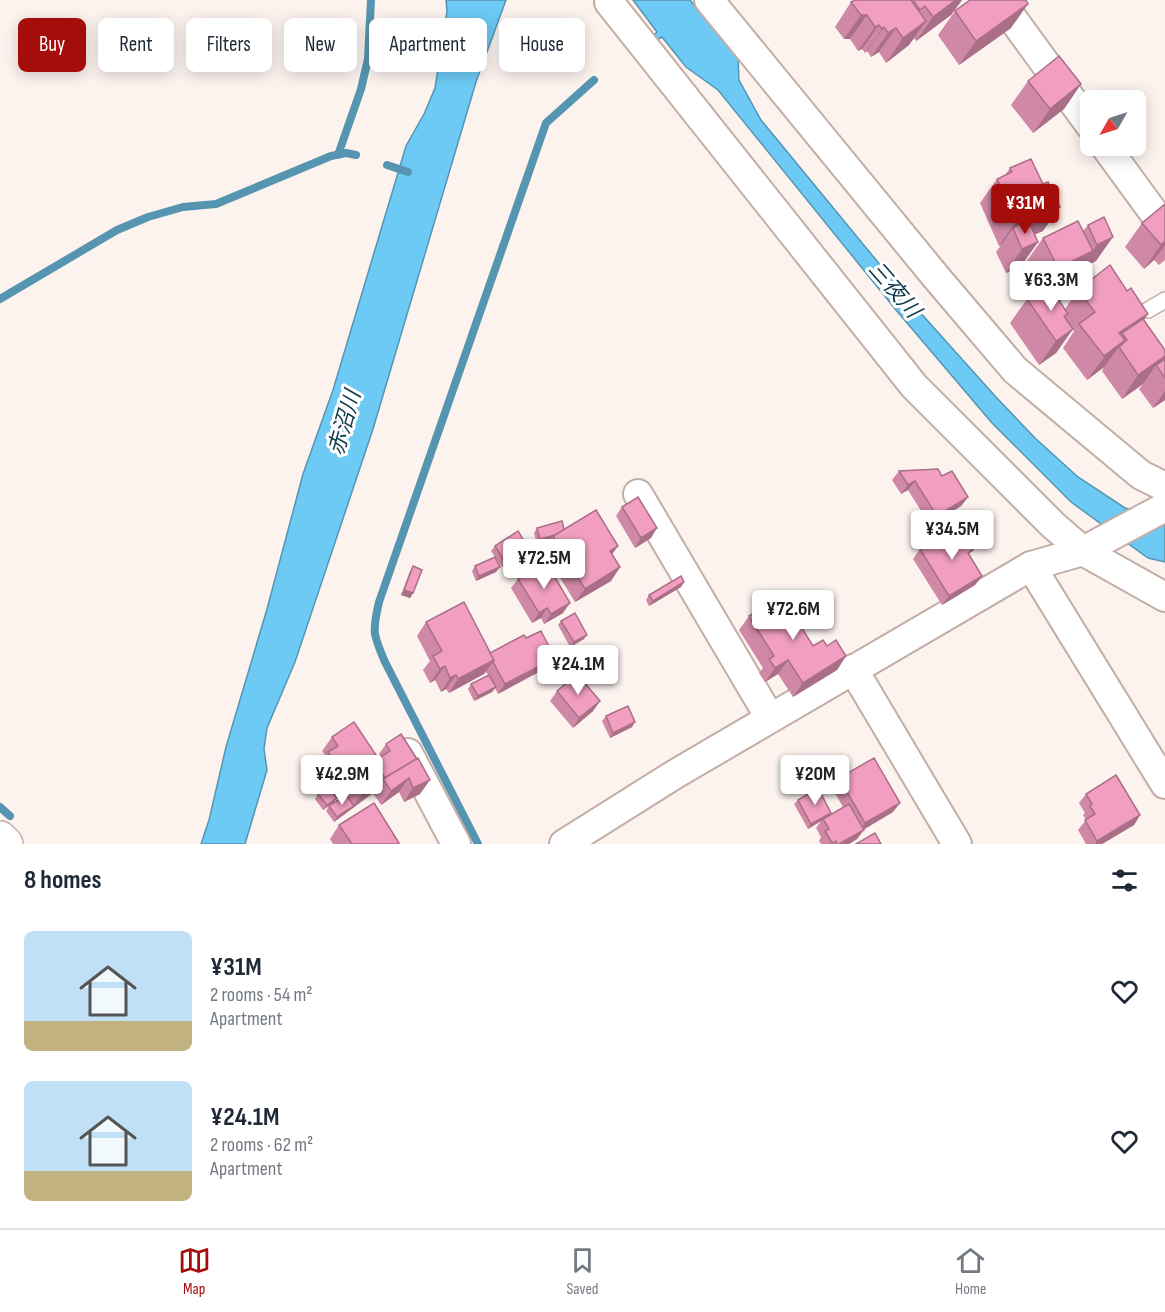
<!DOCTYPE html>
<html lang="en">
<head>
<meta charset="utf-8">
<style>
  body { margin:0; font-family:"Sofia Sans Condensed","Noto Sans JP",sans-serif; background:#f2f2f3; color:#1f2937; height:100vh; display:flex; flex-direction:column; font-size:22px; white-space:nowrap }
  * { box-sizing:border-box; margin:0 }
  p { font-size:20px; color:#747a83 }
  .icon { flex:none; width:33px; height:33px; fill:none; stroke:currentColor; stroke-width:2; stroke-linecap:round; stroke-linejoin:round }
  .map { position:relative; height:844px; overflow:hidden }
  .drawer { display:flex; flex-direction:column; background:#fff; flex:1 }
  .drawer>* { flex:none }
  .top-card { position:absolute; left:18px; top:18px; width:600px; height:54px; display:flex; gap:12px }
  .needle { width:39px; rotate:231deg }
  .fabs { position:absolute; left:1080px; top:90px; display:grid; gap:12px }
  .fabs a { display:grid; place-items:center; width:66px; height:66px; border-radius:9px; background:#fff; box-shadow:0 3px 15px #0003; font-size:30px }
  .price { position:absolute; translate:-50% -51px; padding:0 14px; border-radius:6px; background:#fff; color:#222; font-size:20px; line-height:39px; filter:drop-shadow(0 2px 3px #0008) }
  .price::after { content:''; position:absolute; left:50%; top:36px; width:18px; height:14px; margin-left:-9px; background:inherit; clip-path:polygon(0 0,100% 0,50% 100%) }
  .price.active { background:#a40d09; color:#fff }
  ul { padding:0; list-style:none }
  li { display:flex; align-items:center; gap:18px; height:150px; padding:0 24px }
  li span { display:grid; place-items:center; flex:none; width:168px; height:120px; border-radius:9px; color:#555 }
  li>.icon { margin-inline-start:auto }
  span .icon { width:72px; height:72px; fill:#fffc; stroke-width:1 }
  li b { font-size:26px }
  h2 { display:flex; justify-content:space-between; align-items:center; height:72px; padding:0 24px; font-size:26px }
  .tag { padding:0 21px; border-radius:9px; background:#fff; box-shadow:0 3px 15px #0003; font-size:21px; line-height:54px }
  .tag.active { background:#a40d09; color:#fff }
  .dock { display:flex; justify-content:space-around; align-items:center; height:84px; border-top:2px solid #e0e1e3; background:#fff; font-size:16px; color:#747a83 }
  .dock a { display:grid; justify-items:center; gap:3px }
  .dock .active { color:#a40d09 }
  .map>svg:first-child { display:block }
</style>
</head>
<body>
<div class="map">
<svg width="1165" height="844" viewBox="0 0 1165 844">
  <rect width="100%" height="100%" fill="#fcf3ef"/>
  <g fill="#6ccaf4" stroke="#5695b1" stroke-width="1.5">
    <path d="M446,0H506L476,82L373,429L295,662L267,728L264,749L267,770L245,844H201L209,820L226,747L267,609L303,474L333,390L406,146L424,114L435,88L447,11Z"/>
    <path d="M633,0H690L738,57L739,80L761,120L909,300L995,396L1035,438L1078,477L1125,508L1165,517V562L1148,558L1071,502L992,423L896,310L718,90L686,67L662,37L657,40L653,36L657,32Z"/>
  </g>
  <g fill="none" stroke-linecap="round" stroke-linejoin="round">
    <g stroke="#5695b1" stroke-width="8">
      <path d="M338,155L361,89L368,59L371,0"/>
      <path d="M387,165L408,172"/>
      <path d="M0,299L117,230L148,217L183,207L216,204L331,156L346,153L356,155"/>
      <path d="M0,807L10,816"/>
      <path d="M478,844L385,662C373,634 372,632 379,602L546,123L594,80"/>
    </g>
    <g stroke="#c3aea5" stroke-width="18">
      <path id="service" d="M1148,310L1165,300"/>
    </g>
    <g stroke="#c3aea5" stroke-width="32">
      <g id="minor">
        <path d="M709,0L936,277L1015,370L1141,475L1165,487"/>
        <path d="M999,0L1090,125"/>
        <path d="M609,2L914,386L1053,525L1083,551L1165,597"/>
        <path d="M1105,146L1165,228"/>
        <path d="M638,494L770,718"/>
        <path d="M1031,566L1165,784"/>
        <path d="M853,669L957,844"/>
        <path d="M408,753L456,844"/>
        <path d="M564,844L677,773L1031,566L1083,551L1165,507"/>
      </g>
    </g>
    <g stroke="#c3aea5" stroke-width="36">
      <path id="tertiary" d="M0,838L6,844"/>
    </g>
    <use href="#service" stroke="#fff" stroke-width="15"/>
    <use href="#minor" stroke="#fff" stroke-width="28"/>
    <use href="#tertiary" stroke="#fff" stroke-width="33"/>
  </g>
  <g fill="#cf88a5">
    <path d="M855,0H962L951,15L916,41L914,38L909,45L886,63L879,52L871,57L867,51L865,53L862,49L858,51L850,39H844L835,27L851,2Z"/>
    <path d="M955,11L1011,28L959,65L938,35Z"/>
    <path d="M1028,81L1081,84L1064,109L1033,133L1011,105Z"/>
    <path d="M1010,168L1043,231L1035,234L1038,242L1021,266L1006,273L996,252L1001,245L999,246L980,203L997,179L1005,175Z"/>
    <path d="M1165,204V260L1159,265L1154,260L1144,269L1125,247L1142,223Z"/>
    <path d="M1104,217L1096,261L1080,269L1076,275L1066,280L1060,302L1065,309L1078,290L1127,291L1148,314L1144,320L1165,359V400L1153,408L1139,389L1143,384L1122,399L1102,371L1104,367L1087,380L1063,348L1074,331L1073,329L1056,353L1039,365L1010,323L1027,299L1040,290L1026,262L1043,238L1083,231L1088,225Z"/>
    <path d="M899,471L942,476L968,497L961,506L930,525L908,490L901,494L892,480Z"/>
    <path d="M622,507L651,538L635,548L616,516Z"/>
    <path d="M537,528L564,529L618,546L612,554L620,567L611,581L575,602L543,550L550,540L537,544L534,533Z"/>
    <path d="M495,546L525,552L502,567L491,551Z"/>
    <path d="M920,549L969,556L982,576L975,585L942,605L913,559Z"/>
    <path d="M413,566V593L410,598L401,595L410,571Z"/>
    <path d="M475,566L496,572L476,581L472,571Z"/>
    <path d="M518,579L563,613L544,624L541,618L532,623L511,588Z"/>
    <path d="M684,582L681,587L649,606L646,600L649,595Z"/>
    <path d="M749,616L813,646H827L846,656L837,670L793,697L778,674L765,682L759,673L763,668L739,630Z"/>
    <path d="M561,621L584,639L570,647L558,625Z"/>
    <path d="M426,622L490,653L526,638L555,658L548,667L498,694L495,688L492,692L474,701L468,689L471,684L488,675L486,672L484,674L449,693L446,689L441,692L435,680L430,683L423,670L430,661L417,636Z"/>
    <path d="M557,691L600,701L593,711L573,728L550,701Z"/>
    <path d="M606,716L632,727L610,738L602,721Z"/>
    <path d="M332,737L376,755L373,760L374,761L381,756L379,754L386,744L420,794L404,802L399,792L381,805L373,793L334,822L326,811L329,806L345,796L343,794L336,799L333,803L323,810L315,799L318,794L327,788L324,784L327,779L319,766L326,756L322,751Z"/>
    <path d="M839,778L893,812L864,829L857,839L849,844H821L819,841L821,837L816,828L821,821L808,829L794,804L798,800L831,813L830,815L843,807L832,788Z"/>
    <path d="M1086,794L1140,815L1134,825L1102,844H1086L1078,830L1086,820L1083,815L1085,813L1079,803Z"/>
    <path d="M339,825L399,843L398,844H333L330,839Z"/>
  </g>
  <g fill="#a96f86">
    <path d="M956,0H962L951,15L916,41L933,17Z"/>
    <path d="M1028,4L1011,28L959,65L976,41Z"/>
    <path d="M861,15H867L850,39H844Z"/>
    <path d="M926,21L909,45L886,63L903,38Z"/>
    <path d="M879,25L862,49L858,51L875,27Z"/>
    <path d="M884,27L867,51L865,53L882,29Z"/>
    <path d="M896,28L879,52L871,57L888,33Z"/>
    <path d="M1081,84L1064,109L1033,133L1050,109Z"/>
    <path d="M1060,207L1043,231L1019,241L1036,217Z"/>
    <path d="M1034,213L1017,237L1013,228L1001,245L999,246L1016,221Z"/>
    <path d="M1113,237L1096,261L1080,269L1097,245Z"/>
    <path d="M1165,241V245L1154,260L1144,269L1161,245Z"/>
    <path d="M1038,242L1021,266L1006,273L1022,249Z"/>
    <path d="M1093,251L1076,275L1052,286L1049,280L1058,268Z"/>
    <path d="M1069,288L1053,312L1039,318L1056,294Z"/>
    <path d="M1148,314L1131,338L1122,333L1109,352L1125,340L1120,348L1119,347L1104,367L1087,380L1106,355L1102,357L1119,333Z"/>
    <path d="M1073,329L1056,353L1039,365L1056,341Z"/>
    <path d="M1165,356V359L1156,365L1143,384L1122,399L1138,375Z"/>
    <path d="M1165,391V400L1153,408Z"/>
    <path d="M915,481L908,490L901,494L908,485Z"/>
    <path d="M968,497L961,506L930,525L937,516Z"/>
    <path d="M657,528L651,538L635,548L641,538Z"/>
    <path d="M565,532L553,536L550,540L537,544L540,539Z"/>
    <path d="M618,546L608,560L610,551Z"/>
    <path d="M528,547L525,552L502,567L505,562Z"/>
    <path d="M500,567L496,572L476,581L479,576Z"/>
    <path d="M620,567L611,581L575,602L585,589Z"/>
    <path d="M982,576L975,585L942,605L949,596Z"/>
    <path d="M684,582L681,587L649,606L653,601Z"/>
    <path d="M404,590L413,593L410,598L401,595Z"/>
    <path d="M570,603L563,613L544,624L551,614Z"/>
    <path d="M547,608L541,618L532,623L539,613Z"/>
    <path d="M587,635L584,639L570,647L574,642Z"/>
    <path d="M846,656L837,670L793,697L803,683Z"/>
    <path d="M555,658L548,667L498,694L505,684Z"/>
    <path d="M494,660L484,674L449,693L458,679Z"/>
    <path d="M788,660L778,674L765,682L775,668Z"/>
    <path d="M445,666L435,680L430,683L440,669Z"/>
    <path d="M456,675L446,689L441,692L450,678Z"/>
    <path d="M496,687L492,692L474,701L478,696Z"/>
    <path d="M600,701L593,711L573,728L579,718Z"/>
    <path d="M635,722L632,727L610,738L613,733Z"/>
    <path d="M409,778L399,792L381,805L391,791Z"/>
    <path d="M383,779L373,793L334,822L337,817L353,806L362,794Z"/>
    <path d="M353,780L343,794L336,799L333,803L323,810L327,805L335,799L344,786Z"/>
    <path d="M430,780L420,794L404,802L413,788Z"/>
    <path d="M900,803L893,812L858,833L865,823Z"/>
    <path d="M831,813L828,818L823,819L821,821L808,829L811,824Z"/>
    <path d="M1140,815L1134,825L1102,844H1095L1097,841Z"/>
    <path d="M864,830L857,839L849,844H839Z"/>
  </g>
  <g fill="#f19ec0" stroke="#a96f86" stroke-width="1.5">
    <path d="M855,0H911L926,21L903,38L896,28L888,33L884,27L882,29L879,25L875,27L867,15H861L851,2Z"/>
    <path d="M913,0H956L933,17L925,6L920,10Z"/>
    <path d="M970,0H1026L1028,4L976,41L955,11Z"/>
    <path d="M1059,56L1081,84L1050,109L1028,81Z"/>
    <path d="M1031,159L1043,184L1048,182L1060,207L1036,217L1034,213L1016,221L997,179L1012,172L1010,168Z"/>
    <path d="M1165,204V241L1161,245L1142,223Z"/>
    <path d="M1104,217L1113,237L1097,245L1088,225Z"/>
    <path d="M1028,220L1038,242L1022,249L1013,228Z"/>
    <path d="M1078,221L1093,251L1058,268L1043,238Z"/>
    <path d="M1110,265L1127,291L1131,288L1148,314L1119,333L1125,340L1104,356L1079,324L1095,312L1078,290Z"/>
    <path d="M1062,272L1069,288L1056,294L1048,278Z"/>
    <path d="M1048,284L1068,314L1064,316L1073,329L1056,341L1027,299Z"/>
    <path d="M1143,319L1165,350V356L1138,375L1119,347L1127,340L1122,333Z"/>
    <path d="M1165,359V378L1156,365Z"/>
    <path d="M938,469L942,476L952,471L968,497L937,516L915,481L908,485L899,471Z"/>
    <path d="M638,497L657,528L641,538L622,507Z"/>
    <path d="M596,510L618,546L610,551L620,567L585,589L553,536Z"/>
    <path d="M562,521L564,529L555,535L540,539L537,528Z"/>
    <path d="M958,525L973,550L968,553L982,576L949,596L920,549Z"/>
    <path d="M518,531L528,547L505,562L495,546Z"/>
    <path d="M495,557L500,567L479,576L475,566Z"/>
    <path d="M546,562L570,603L551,614L547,608L539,613L518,579Z"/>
    <path d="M413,566L422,570L413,593L404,590Z"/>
    <path d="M681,576L684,582L653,601L649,595Z"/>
    <path d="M782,596L813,646L823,640L827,646L836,640L846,656L803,683L788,660L775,668L769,659L774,656L749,616Z"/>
    <path d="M464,602L494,660L458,679L456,675L450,678L445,666L440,669L433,656L442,651L426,622Z"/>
    <path d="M575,613L587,635L574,642L561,621Z"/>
    <path d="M541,631L555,658L505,684L493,662L494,660L490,653L524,635L526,638Z"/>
    <path d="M577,674L600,701L579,718L557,691Z"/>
    <path d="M489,675L496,687L478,696L471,684Z"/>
    <path d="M628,706L635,722L613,733L606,716Z"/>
    <path d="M354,722L376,755L372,758L385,778L362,794L353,780L344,786L333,770L338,767L328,752L338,746L332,737Z"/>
    <path d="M401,734L417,759L384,778H385L374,761L390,751L386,744Z"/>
    <path d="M418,758L430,780L413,788L409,778L391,791L383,779Z"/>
    <path d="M874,758L900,803L865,823L839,778Z"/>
    <path d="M1116,775L1140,815L1097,841L1085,820L1095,814L1090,806L1092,804L1086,794Z"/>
    <path d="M328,787L337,798L327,805L318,794Z"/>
    <path d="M818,788L831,813L811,824L798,800Z"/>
    <path d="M346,795L354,806L337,817L329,806Z"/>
    <path d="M374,803L399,843L397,844H352L339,825Z"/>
    <path d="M849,804L864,830L839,844H837L836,841L832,843L825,831L829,829L823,819Z"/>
    <path d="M875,833L881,844H856Z"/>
  </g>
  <g text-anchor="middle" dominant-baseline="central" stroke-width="6" stroke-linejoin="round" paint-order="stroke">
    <g font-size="22" font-style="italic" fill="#103a4c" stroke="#fff">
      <text transform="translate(894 290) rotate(49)">三夜川</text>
      <text transform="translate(345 423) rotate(-74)">赤沼川</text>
    </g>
  </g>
</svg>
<div class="fabs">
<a><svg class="needle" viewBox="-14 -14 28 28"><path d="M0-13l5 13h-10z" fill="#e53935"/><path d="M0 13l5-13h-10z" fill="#747a83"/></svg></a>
</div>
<b class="price active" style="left:1025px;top:235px">¥31M</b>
<b class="price" style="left:1051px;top:312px">¥63.3M</b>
<b class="price" style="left:952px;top:561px">¥34.5M</b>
<b class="price" style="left:544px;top:590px">¥72.5M</b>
<b class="price" style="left:793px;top:641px">¥72.6M</b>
<b class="price" style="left:578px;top:696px">¥24.1M</b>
<b class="price" style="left:342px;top:806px">¥42.9M</b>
<b class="price" style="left:815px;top:806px">¥20M</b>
<div class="top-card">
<a class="tag active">Buy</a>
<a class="tag">Rent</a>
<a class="tag">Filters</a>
<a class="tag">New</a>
<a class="tag">Apartment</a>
<a class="tag">House</a>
</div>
</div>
<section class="drawer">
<h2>8 homes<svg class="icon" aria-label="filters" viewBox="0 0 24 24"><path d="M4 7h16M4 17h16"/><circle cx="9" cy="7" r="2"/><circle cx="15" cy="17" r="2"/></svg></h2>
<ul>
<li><span style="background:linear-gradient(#bfe0f5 75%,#c2b280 0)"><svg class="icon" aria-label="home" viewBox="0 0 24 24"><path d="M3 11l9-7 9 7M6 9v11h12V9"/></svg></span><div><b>¥31M</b><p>2 rooms · 54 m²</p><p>Apartment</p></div><svg class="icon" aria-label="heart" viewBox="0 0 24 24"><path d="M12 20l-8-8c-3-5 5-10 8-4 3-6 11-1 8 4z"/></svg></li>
<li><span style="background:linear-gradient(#bfe0f5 75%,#c2b280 0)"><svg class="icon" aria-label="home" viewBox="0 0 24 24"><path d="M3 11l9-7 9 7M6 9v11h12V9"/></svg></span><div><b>¥24.1M</b><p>2 rooms · 62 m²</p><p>Apartment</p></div><svg class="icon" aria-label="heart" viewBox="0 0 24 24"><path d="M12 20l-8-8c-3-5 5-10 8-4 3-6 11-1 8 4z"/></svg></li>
</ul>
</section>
<nav class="dock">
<a class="active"><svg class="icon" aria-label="map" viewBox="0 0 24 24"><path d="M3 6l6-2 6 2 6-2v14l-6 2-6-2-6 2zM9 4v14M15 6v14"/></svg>Map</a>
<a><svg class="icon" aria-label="saved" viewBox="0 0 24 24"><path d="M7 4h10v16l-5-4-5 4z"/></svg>Saved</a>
<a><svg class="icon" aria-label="home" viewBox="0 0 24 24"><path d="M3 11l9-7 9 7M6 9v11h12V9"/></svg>Home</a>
</nav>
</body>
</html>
